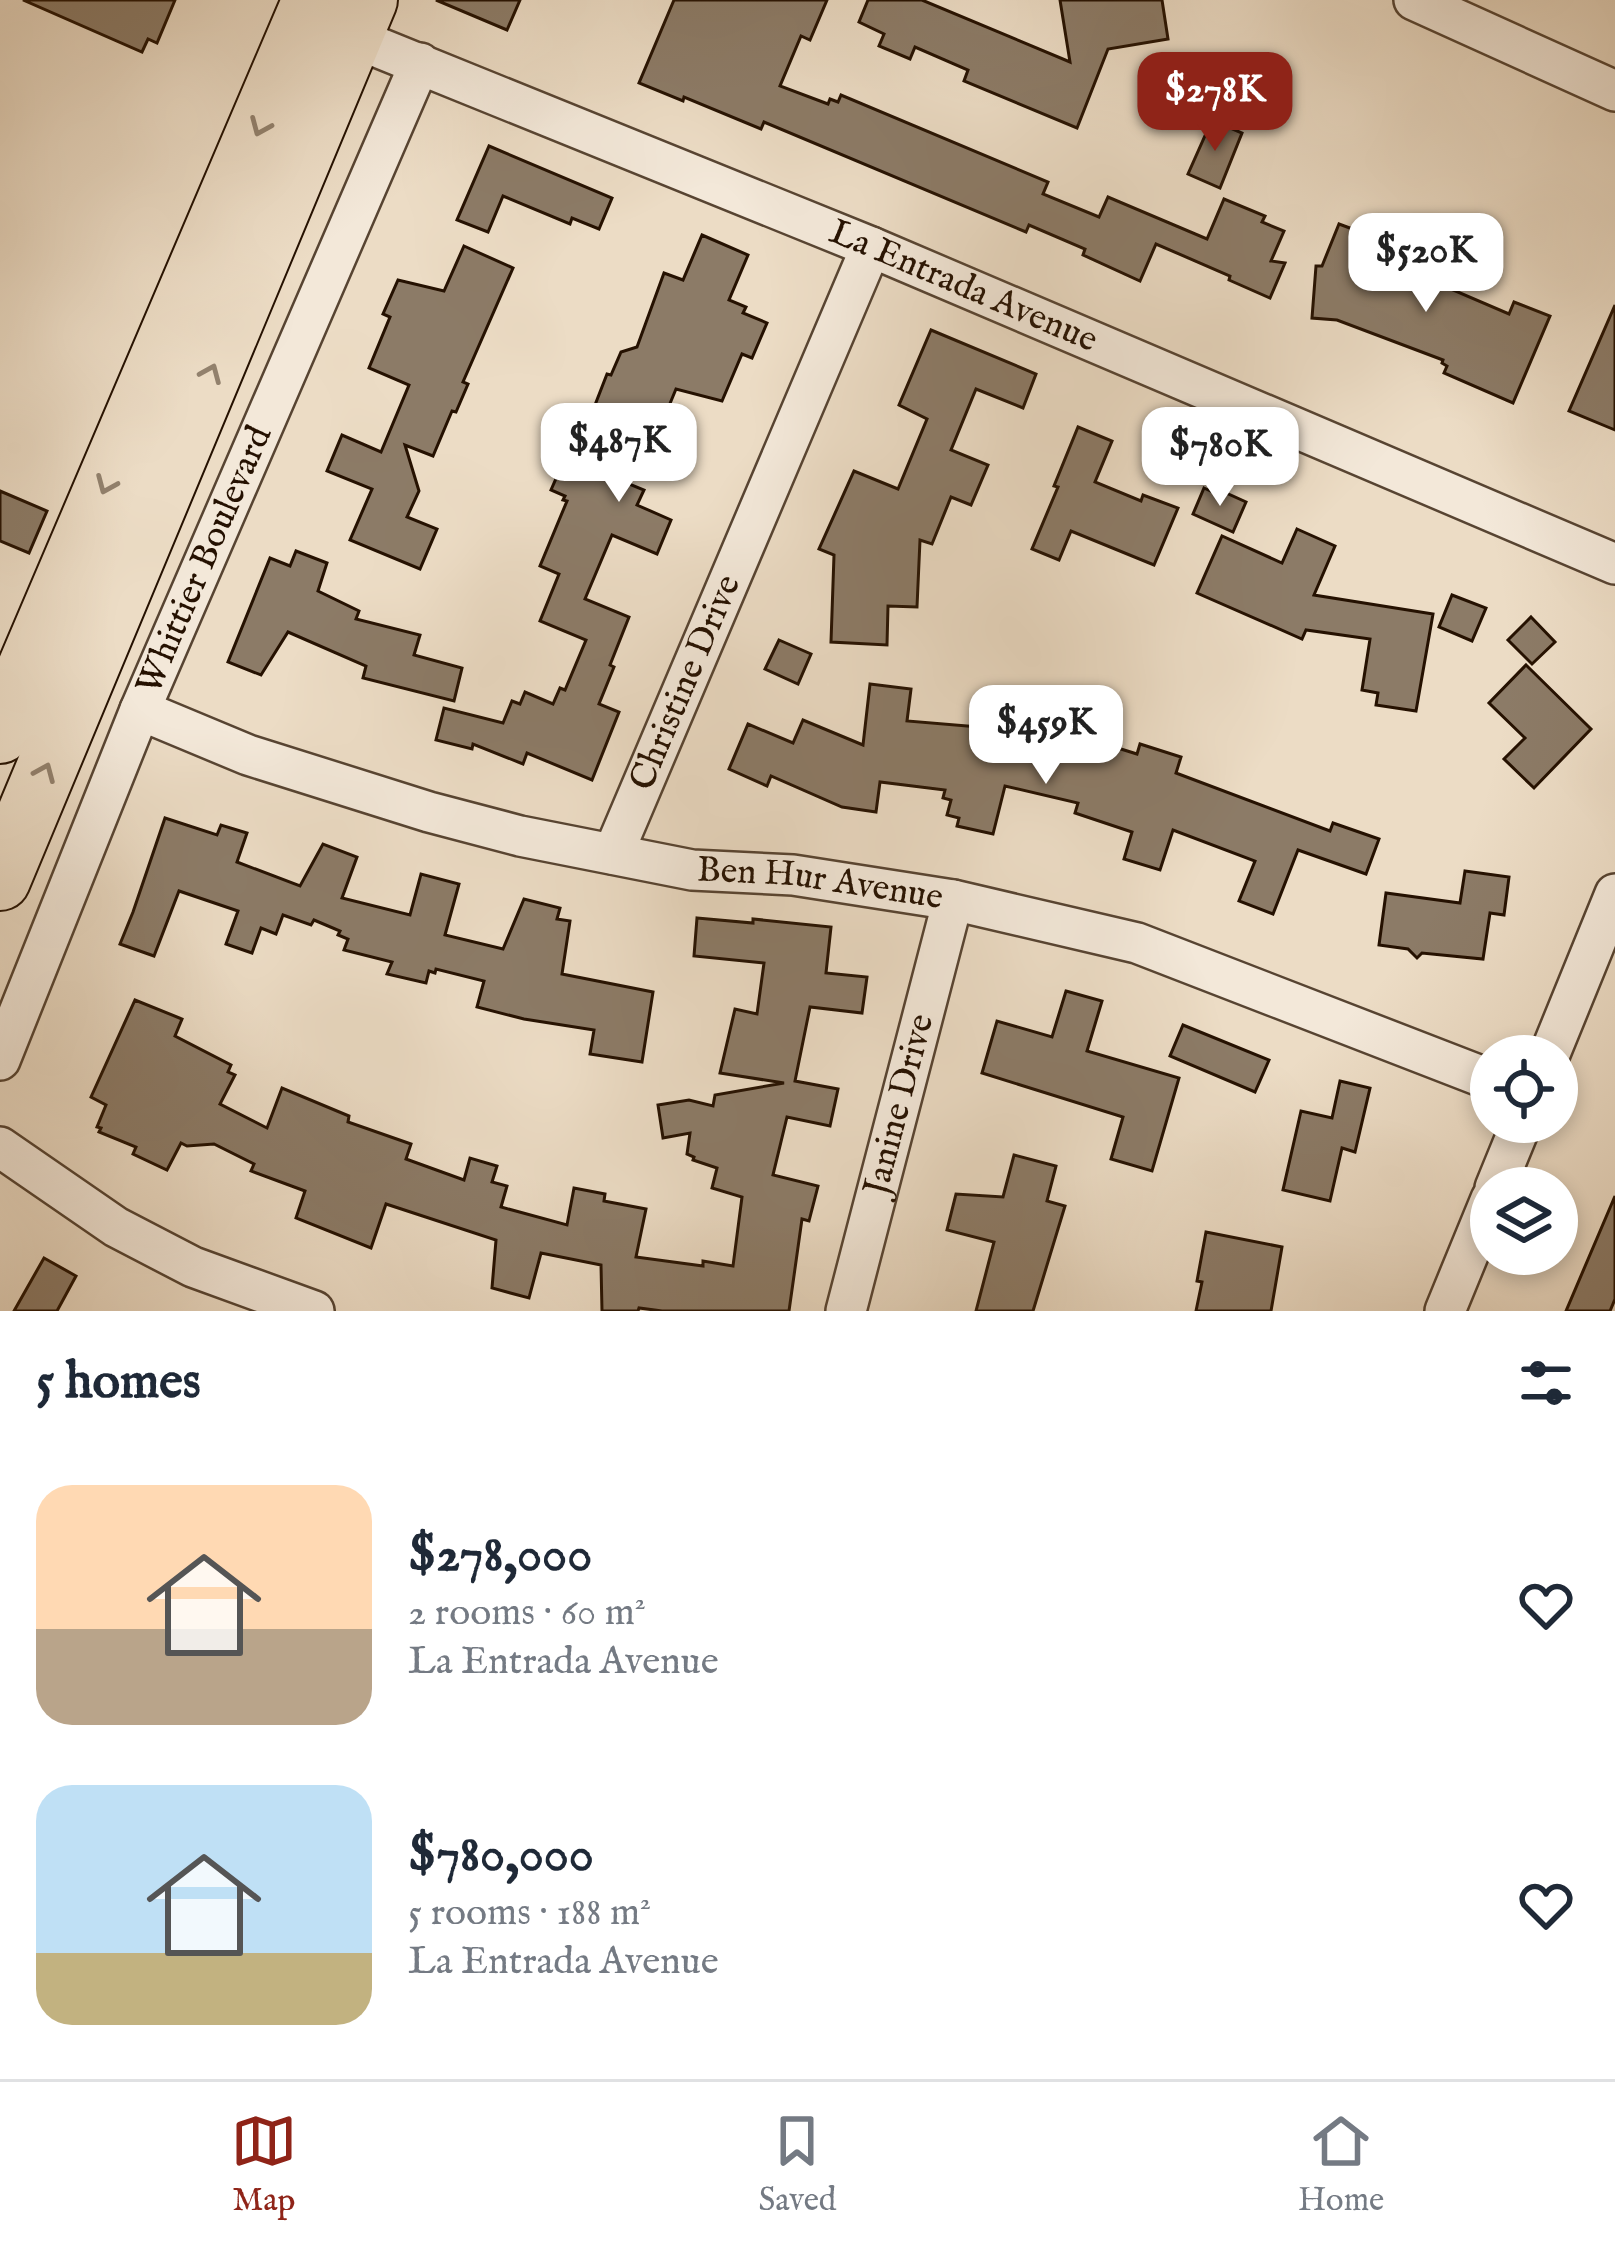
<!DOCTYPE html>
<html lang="en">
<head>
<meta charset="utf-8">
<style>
  body { margin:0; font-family:"IM FELL English",serif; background:#f6f6f7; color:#1f2937; height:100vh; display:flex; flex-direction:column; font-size:45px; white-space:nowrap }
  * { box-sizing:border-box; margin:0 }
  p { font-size:39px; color:#747a83 }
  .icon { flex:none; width:66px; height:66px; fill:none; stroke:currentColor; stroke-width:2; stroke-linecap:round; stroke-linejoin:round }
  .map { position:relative; height:1311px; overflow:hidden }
  .sheet { display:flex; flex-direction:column; background:#fff; flex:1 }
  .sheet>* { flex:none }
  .buttons { position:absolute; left:1470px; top:1035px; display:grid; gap:24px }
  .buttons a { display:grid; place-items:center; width:108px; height:108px; border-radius:50%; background:#fff; box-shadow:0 6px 18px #0003; font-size:60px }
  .price { position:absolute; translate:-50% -102px; padding:0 27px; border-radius:24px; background:#fff; color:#222; font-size:39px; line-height:78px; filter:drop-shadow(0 3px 6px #0008) }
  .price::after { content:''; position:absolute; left:50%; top:72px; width:36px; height:27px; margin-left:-18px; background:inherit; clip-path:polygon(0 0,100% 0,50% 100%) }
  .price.current { background:#8f2418; color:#fff }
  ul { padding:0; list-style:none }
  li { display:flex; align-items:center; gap:36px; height:300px; padding:0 36px }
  li span { display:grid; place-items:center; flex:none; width:336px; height:240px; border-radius:36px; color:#555 }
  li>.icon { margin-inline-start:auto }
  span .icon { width:144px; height:144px; fill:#fffc; stroke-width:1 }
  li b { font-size:51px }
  h2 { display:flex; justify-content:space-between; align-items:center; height:144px; padding:0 36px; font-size:51px }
  .menu { display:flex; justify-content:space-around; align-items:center; height:168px; border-top:3px solid #e0e1e3; background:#fff; font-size:33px; color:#747a83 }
  .menu a { display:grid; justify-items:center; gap:6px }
  .menu .current { color:#8f2418 }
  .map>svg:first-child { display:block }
</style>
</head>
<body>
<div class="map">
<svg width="1615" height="1311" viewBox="0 0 1615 1311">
  <rect width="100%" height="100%" fill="#ecdcc5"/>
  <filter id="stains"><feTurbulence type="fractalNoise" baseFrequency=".00167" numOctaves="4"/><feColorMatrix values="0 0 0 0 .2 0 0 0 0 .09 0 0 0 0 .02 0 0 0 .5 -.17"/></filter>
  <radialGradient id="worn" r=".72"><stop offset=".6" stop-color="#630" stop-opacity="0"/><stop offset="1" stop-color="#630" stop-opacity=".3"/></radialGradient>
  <g fill="#8c7b67" stroke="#251101" stroke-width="3">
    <path d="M23,0H175L157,43L148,39L142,52Z"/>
    <path d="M436,0H520L507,30Z"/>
    <path d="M674,0H827L810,40L801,36L780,86L828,104L830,99L838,102L841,95L1048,182L1043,194L1099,217L1108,197L1207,239L1224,199L1265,216L1262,222L1284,231L1271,261L1285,263L1270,298L1229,280L1230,276L1156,244L1140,281L1083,255L1085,249L1029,225L1026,232L764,122L761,129L684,97L683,101L639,83Z"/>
    <path d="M868,0H922L1070,62L1060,0H1162L1168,39L1108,49L1077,128L964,81L968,70L915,47L910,59L879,46L884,34L859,22Z"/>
    <path d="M1212,120L1242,133L1220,188L1188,174Z"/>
    <path d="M489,146L612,198L599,229L572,218L570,224L503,196L488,232L457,220Z"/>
    <path d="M1339,224L1377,238L1372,248L1419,267L1418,270L1441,279L1439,284L1509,314L1514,302L1550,316L1513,403L1444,373L1447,366L1442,363L1443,360L1337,320L1312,318L1316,266H1322Z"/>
    <path d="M702,235L748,255L729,300L746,307L743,313L767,323L752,358L742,354L722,401L676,389L657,435L651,433L629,484L644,490L637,505L671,520L657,554L612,535L585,599L629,617L610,665L614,667L599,704L619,712L592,780L527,753L523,764L473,744L472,749L436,740L444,708L503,723L512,701L520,704L525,692L553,704L560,688L565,690L586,640L540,621L559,574L540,566L567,501L563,500L565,496L551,490L562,465L580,472L606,410L595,405L607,374L611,375L621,352L637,347L664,273L683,280Z"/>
    <path d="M464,246L513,268L463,382L468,384L456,412L452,411L433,456L405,445L419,491L407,517L437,529L420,569L350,540L372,489L327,471L342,435L381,452L409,385L369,368L390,317L383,314L398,280L444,291Z"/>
    <path d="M1615,305V430L1569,411Z"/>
    <path d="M931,330L1036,374L1023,408L976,389L951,450L988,465L971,505L951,497L932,544L920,540L917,607L888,606L887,645L831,642L834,555L819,549L854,471L898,489L927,419L899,405Z"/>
    <path d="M1078,427L1112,441L1095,482L1141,501L1143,495L1178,508L1154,565L1071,531L1059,560L1032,549L1058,487L1054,486Z"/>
    <path d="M1204,488L1213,492L1215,488L1246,502L1233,532L1193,514Z"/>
    <path d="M0,491L47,511L29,553L0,541Z"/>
    <path d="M1297,529L1335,546L1314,595L1433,614L1416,711L1376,705L1378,693L1362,690L1370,639L1306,630L1302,639L1197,593L1222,536L1282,563Z"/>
    <path d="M296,551L327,563L318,591L359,611L356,619L420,635L414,655L462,668L454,701L363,678L366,666L288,632L261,675L228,662L270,558L290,566Z"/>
    <path d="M1452,595L1486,608L1472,641L1439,627Z"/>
    <path d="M1531,617L1555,642L1532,664L1508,640Z"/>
    <path d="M779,640L811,654L798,684L765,669Z"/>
    <path d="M1526,665L1591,729L1534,788L1504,759L1525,738L1489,703Z"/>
    <path d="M870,684L911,689L907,721L979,727L1031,740L1036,720L1077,730L1076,735L1137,754L1140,744L1181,757L1176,773L1330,831L1333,823L1379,839L1366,874L1298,850L1273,914L1239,901L1255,861L1173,830L1160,870L1124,859L1132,832L1075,813L1078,803L1005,786L993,834L957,826L959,818L947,815L951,800L943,798L945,790L880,782L876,812L842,807L771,776L767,786L729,769L748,724L793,743L803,720L863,745Z"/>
    <path d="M165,818L217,835L221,825L247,833L237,862L300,886L323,844L357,857L342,898L410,915L421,874L459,884L445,935L503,949L524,899L560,908L557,919L570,921L562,974L653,992L642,1062L590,1054L594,1030L524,1019L477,1007L484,981L436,969L435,973L429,971L426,983L387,974L392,962L344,950L348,939L338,935L340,931L314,920L311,925L283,915L276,934L261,928L252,953L226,944L238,911L179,891L154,956L120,944L133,912Z"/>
    <path d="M1465,871L1509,877L1504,915L1490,913L1483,959L1422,953L1417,958L1408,949L1379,945L1386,893L1460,903Z"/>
    <path d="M697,918L753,923V919L831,927L826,973L867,977L862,1013L810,1007L795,1081L838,1089L830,1126L787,1117L773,1175L818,1186L809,1221L802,1219L789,1311H662L639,1308L638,1311H602L601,1265L541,1253L529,1298L492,1288L496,1240L386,1204L371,1248L296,1218L305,1191L251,1171L254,1164L214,1144L187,1146L181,1143L167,1170L133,1154L136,1147L99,1132L101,1128L97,1127L106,1105L91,1097L135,1000L182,1019L175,1036L231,1065L228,1072L235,1075L220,1104L267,1128L282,1088L349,1116L348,1122L411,1144L406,1159L464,1180L470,1158L497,1166L492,1182L507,1186L501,1207L567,1225L574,1188L605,1194L604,1201L646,1209L636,1257L703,1266V1261L733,1266L742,1197L712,1188L717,1168L693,1160L694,1157L687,1154L690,1133L663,1138L658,1105L689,1100L713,1106L715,1095L784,1083L720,1073L735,1009L757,1014L764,963L694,956Z"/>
    <path d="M1066,991L1102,1001L1087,1051L1179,1078L1152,1171L1111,1159L1123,1117L982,1073L997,1021L1052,1037Z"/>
    <path d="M1183,1025L1269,1060L1255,1092L1170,1056Z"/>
    <path d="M1340,1081L1370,1088L1355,1152L1342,1148L1330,1201L1283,1190L1301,1111L1332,1118Z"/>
    <path d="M1014,1155L1056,1166L1047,1201L1065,1206L1033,1311H976L994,1242L947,1230L956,1194L1003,1197Z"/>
    <path d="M1615,1196V1299L1610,1311H1566Z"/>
    <path d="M1206,1232L1282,1247L1271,1311H1196L1202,1282L1197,1281Z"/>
    <path d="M44,1258L76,1276L57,1311H14Z"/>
  </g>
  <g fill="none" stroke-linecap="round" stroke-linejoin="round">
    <g stroke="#574432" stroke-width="44">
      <g id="minor">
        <path d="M1414,0L1615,91"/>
        <path id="s1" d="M330,28L871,247L1615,564"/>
        <path id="s2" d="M140,710L248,755L429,812L520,836L692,870L793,875L953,900L1137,943L1491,1080"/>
        <path id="s3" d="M613,854L871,247"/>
        <path d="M1549,1056L1615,894"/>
        <path id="s4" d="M0,1060L140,710L420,63"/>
        <path d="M0,1147L116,1227L193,1267L314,1311"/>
        <path d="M1495,1188L1522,1122"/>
        <path id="s5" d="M846,1311L953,900"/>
        <path d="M1445,1311L1491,1199"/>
      </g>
    </g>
    <g stroke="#251101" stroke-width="64">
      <g id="primary">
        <path d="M0,733L313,0"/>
        <path d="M0,880L367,0"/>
      </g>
    </g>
    <use href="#minor" stroke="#f3e8d9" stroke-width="39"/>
    <use href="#primary" stroke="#ecdcc5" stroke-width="60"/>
  </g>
  <defs><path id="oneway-chevron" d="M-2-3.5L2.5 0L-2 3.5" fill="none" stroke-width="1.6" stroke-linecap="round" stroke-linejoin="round" transform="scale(3)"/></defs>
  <g stroke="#92816d">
    <use href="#oneway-chevron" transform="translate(260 127) rotate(113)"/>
    <use href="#oneway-chevron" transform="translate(211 373) rotate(-67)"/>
    <use href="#oneway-chevron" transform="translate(106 485) rotate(113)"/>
    <use href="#oneway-chevron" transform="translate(45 772) rotate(-67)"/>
  </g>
  <g text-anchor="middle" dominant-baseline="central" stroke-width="10" stroke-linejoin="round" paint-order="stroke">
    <g font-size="36" fill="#251101" stroke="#f3e8d9">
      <text stroke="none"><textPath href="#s1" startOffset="684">La Entrada Avenue</textPath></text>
      <text stroke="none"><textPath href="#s4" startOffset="540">Whittier Boulevard</textPath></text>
      <text stroke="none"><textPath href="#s3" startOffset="186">Christine Drive</textPath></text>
      <text stroke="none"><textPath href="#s2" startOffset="705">Ben Hur Avenue</textPath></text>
      <text stroke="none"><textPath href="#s5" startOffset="213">Janine Drive</textPath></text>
    </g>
  </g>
  <rect width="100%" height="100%" filter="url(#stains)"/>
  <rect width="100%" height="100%" fill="url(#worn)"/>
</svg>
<div class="buttons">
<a><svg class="icon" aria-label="locate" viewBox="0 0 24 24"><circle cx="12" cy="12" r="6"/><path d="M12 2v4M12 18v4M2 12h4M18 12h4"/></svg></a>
<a><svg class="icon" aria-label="layers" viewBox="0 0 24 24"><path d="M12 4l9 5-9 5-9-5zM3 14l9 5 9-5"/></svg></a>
</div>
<b class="price current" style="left:1215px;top:154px">$278K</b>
<b class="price" style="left:1426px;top:315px">$520K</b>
<b class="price" style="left:619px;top:505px">$487K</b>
<b class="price" style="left:1220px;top:509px">$780K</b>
<b class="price" style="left:1046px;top:787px">$459K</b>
</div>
<section class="sheet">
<h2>5 homes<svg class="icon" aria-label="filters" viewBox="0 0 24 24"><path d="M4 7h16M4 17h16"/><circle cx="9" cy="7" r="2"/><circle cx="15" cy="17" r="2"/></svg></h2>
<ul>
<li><span style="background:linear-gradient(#ffd9b3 60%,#b9a48a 0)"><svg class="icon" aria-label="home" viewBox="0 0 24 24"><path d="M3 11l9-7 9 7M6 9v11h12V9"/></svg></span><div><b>$278,000</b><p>2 rooms · 60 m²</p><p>La Entrada Avenue</p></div><svg class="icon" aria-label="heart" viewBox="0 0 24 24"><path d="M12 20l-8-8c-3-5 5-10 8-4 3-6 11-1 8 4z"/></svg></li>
<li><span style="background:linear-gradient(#bfe0f5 70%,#c2b280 0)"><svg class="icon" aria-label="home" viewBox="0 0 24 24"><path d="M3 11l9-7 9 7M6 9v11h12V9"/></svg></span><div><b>$780,000</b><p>5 rooms · 188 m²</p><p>La Entrada Avenue</p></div><svg class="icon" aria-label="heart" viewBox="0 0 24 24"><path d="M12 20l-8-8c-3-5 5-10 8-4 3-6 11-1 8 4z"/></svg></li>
</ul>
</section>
<nav class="menu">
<a class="current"><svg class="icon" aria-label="map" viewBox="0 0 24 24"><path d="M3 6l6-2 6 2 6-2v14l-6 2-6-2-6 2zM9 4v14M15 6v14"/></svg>Map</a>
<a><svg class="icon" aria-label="saved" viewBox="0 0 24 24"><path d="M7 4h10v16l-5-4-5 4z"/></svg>Saved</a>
<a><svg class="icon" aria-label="home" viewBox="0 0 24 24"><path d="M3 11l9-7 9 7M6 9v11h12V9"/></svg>Home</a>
</nav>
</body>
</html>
